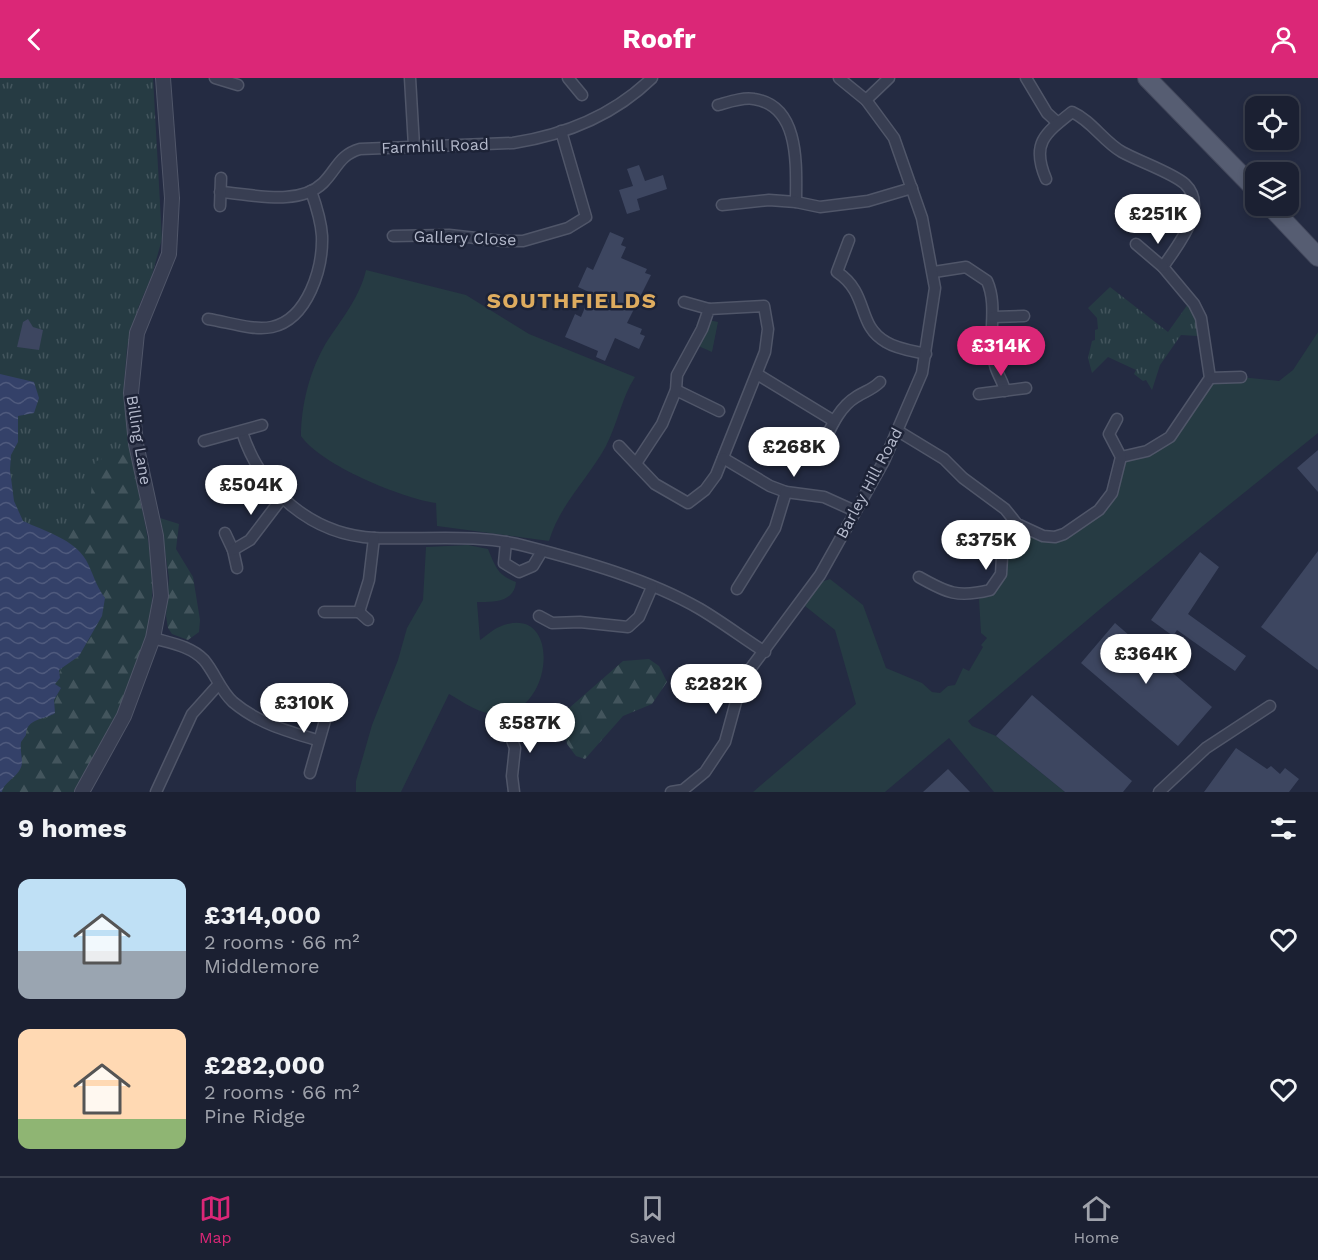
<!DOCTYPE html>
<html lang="en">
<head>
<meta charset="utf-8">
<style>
  body { margin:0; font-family:"Work Sans",sans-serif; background:#24283a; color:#f1f3f6; height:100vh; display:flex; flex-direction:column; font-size:22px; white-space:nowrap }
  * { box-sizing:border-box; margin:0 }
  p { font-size:20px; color:#a0a3ac }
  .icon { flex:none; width:33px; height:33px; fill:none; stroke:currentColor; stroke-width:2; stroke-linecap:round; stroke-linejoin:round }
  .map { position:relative; height:714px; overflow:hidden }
  .panel { display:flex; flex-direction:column; background:#1b2032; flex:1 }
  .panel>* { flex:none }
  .controls { position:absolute; left:1245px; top:18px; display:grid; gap:12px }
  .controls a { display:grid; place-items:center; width:54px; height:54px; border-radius:12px; background:#1b2032; box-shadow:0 3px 9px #0003,0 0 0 2px #393e4d; font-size:30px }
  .price { position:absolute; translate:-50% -51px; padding:0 14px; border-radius:21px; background:#fff; color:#222; font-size:20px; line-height:39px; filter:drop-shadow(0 2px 3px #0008) }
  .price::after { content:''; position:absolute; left:50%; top:36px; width:18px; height:14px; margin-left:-9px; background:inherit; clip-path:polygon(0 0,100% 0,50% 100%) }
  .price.active { background:#db2777; color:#fff }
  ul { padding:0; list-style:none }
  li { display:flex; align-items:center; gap:18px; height:150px; padding:0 18px }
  li span { display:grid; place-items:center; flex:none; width:168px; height:120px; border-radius:12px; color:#555 }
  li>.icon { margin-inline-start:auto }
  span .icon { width:72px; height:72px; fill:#fffc; stroke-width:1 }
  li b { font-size:26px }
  h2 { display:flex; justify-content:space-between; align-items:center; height:72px; padding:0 18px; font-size:26px }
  header { display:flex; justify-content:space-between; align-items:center; height:78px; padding:0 18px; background:#db2777; color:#fff; font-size:27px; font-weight:700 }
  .tabs { display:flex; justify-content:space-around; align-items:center; height:84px; border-top:2px solid #393e4d; background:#1b2032; font-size:16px; color:#a0a3ac }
  .tabs a { display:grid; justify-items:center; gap:3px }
  .tabs .active { color:#db2777 }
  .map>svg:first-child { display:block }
</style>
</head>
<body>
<header><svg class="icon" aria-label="back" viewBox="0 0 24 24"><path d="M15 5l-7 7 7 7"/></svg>Roofr<svg class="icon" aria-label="person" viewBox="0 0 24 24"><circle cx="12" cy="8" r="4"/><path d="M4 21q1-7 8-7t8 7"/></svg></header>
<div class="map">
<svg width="1318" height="714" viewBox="0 0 1318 714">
  <defs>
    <pattern id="grass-tufts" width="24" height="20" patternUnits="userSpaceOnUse" patternTransform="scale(1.5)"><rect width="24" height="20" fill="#263b43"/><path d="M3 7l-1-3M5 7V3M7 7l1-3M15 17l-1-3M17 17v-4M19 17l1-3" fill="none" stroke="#43555d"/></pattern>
    <pattern id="forest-firs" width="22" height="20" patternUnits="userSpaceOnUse" patternTransform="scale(1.5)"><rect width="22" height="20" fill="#263b43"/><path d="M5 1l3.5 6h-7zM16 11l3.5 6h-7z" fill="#43555d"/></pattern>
    <pattern id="water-waves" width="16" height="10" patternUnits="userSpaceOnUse" patternTransform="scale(1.5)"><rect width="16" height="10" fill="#344169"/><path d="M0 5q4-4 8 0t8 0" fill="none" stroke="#4f5a7d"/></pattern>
  </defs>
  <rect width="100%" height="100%" fill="#242b42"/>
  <g fill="url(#grass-tufts)">
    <path d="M0,0H153L162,161L152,197L138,230L127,269L124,306L136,408L150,480L152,522L133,596L74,714H0Z"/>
    <path d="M1110,209L1168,254L1188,226L1196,240L1198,258L1181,257L1160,287L1152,312L1146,302L1143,303L1134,296L1136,292L1108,279L1092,295L1088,280L1092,263L1095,262V252L1098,251L1097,240L1088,230Z"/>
  </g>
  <g fill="url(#forest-firs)">
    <path d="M123,373L132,375C138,423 155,473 152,520C150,575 105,669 74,714H2L4,707L11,702L26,652L31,645L49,639L60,610L55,606C63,580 69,590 80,575C93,558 102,541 105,520L97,510L85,481L58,457L90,426L94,384Z"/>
    <path d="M160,440L179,446L176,471L193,499L200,542L199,554L188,562L172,556L168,550L166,538L169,500Z"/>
    <path d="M649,581L659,588L667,604L652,626L623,638L585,681L576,678L567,666L563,650L568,631L623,583Z"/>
  </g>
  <g fill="#263b43">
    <path d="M366,192L466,217L529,256L635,299C622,319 618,344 606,368C588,401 560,426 549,463L437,448L436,425C401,420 321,387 301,358C301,327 310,292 326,265C341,242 360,219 366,192Z"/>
    <path d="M709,242L718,244L712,274L696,267Z"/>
    <path d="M1318,254V355L1105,527L968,643L972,648L996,658L1065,714H994L949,660L885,714H753L856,626L835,552L805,528L821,504L830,501L863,527L886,590L922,605L932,614L940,615L948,608L955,607L963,590L969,593L983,569L981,567L987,560L981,555L979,521L990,512L1011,450L1064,456L1112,415L1121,379L1170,359L1210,300L1241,299L1279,303L1293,292Z"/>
    <path d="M468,467L488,471C495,488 498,498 516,504C514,525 493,524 477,524L480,562C486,558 492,552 499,549C562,522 555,635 499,636C480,637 465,625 449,616L401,714H356V703L372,647L398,582L407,550L423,522L426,469Z"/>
  </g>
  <path fill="url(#water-waves)" d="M0,296L34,304L39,320L34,335L18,338V364L11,377L10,392L14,423L23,443C44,453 74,461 86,482C93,495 96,508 105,520L102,538L79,578L59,592L60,600L55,606L61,610L54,622L55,635C45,642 26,640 26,657L21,664C20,671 22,678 22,685C21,698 4,703 2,714H0Z"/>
  <g fill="#3d4660">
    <path d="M639,87L645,103L663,97L667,111L637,121L640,132L627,136L619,112L633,108L627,91Z"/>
    <path d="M610,154L624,160L621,167L626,169L621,180L647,191L645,195L651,197L627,245L642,251L640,256L645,258L639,271L615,260L605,283L596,279L598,273L565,259L575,236L581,239L591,215L578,209L587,189L593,192Z"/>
    <path d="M28,241L33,249L43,252L39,272L17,269L23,244Z"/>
    <path d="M1318,372V414L1297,390Z"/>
    <path d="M1318,473V592L1261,549Z"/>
    <path d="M1200,474L1219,489L1188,536L1246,578L1235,593L1177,552L1173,558L1151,542Z"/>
    <path d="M1115,545L1212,629L1178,668L1081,585Z"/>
    <path d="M1032,617L1132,703L1123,714H1065L996,658Z"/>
    <path d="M1236,670L1267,691L1271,688L1280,696L1285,690L1299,701L1289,714H1204Z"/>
    <path d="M948,691L970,714H923Z"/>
  </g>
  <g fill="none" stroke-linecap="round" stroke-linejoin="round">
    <g stroke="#505669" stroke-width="13">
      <g id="minor">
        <path d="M215,0L238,7"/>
        <path d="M410,0L414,68"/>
        <path d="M568,0L582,17"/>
        <path d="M1026,0L1047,35L1058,45"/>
        <path d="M866,22L889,0"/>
        <path d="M718,27C729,24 743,19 754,21C801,28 796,90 796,124"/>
        <path d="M1046,101C1031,66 1044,56 1072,34C1092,43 1103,63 1122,74C1138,83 1173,95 1185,106C1210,130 1176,169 1163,189L1194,226L1201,240L1210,300L1170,359L1147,373L1121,379"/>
        <path d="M220,114C252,116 298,129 323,105C337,91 339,77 360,71L513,65C564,57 614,37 652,0"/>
        <path d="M722,127L769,122L796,124L820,129L868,123L912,110"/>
        <path d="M220,128L221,100"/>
        <path d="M393,158L449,157L503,163H523L568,150L586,139L561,53"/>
        <path d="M849,162L837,194C870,216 856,247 886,264C897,271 913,273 926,276"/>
        <path d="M1136,166L1163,189"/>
        <path d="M934,194L966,189L987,203C999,230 986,260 995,287C997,296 1003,303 1005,313"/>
        <path d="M684,224L709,231"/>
        <path d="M993,239L1024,238"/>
        <path d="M208,241C228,244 253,253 272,249C308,241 323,190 322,158C321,142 316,127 311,113"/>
        <path d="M757,296L834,343"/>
        <path d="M1210,300L1241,299"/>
        <path d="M676,312L719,333"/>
        <path d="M979,316L1026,310"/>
        <path d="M898,353L944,381L963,400L1005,431L1017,446L1043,458L1055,459L1064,456L1099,432L1112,415L1121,379L1109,356L1117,341"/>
        <path d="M242,354C261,413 312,457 375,460C425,462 476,455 525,468C583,483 648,501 700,531C722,544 743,560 765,574"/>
        <path d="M204,363L262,347"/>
        <path d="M619,368L655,406L688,425L705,412L716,397L765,274L768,251L764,228L709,231L702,251L677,297L676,312L662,346L637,384"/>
        <path d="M821,370C830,352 838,330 856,319C865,313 872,312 880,304"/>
        <path d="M723,380L770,408L786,414L824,419L855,433"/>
        <path d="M225,455L233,472L237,490"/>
        <path d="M506,464L504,485L519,494L533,488L542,473"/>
        <path d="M233,472L250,462L282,420"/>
        <path d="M919,499C947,515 958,520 990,512L1001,496L1003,462L1017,446"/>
        <path d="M737,511L775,450L786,414"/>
        <path d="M324,534H359L369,502L374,460"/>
        <path d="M359,534L368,542"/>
        <path d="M539,538L552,545L580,544L628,549L639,539L652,509"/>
        <path d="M153,560C170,565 191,568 204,582C215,595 220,612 233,624C258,645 286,653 317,662"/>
        <path d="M507,649L515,670L512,698L514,714"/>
        <path d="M310,695L330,625"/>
        <path d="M156,714L192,636L218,607"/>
        <path d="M671,714L683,712L705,694L725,664L742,602L820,497L884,383L922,295L935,210L922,140L894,60L866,22L839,0"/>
        <path d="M1159,714L1206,670L1270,628"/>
      </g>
    </g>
    <g stroke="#505669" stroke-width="16">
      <path id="tertiary" d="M82,714L124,638L153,560L161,518L156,458L136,366L131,315L137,255L169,176L172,120L163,0"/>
    </g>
    <g stroke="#42475b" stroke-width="20">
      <g id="primary">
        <path d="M1147,0L1256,112"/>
        <path d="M1270,128L1318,179"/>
      </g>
    </g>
    <use href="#minor" stroke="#383e52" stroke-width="10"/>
    <use href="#tertiary" stroke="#383e52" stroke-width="14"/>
    <use href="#primary" stroke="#565d72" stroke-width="18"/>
  </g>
  <g text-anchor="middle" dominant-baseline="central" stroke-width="5" stroke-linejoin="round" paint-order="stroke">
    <g font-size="16" fill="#b5bacc" stroke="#1d2337">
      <text transform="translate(435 68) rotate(-2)">Farmhill Road</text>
      <text transform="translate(465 160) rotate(2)">Gallery Close</text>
      <text transform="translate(139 362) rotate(81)">Billing Lane</text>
      <text transform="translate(869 405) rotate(-62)">Barley Hill Road</text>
    </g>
    <g font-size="22" font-weight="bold" letter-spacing="1.5" fill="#deac5f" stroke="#1d2337">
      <text x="572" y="222">SOUTHFIELDS</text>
    </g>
  </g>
</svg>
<div class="controls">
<a><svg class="icon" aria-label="locate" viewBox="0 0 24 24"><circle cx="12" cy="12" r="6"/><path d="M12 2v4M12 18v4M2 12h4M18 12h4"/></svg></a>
<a><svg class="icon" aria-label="layers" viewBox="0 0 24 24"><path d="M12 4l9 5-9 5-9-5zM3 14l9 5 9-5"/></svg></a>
</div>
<b class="price" style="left:1158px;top:167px">£251K</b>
<b class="price active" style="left:1001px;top:299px">£314K</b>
<b class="price" style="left:794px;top:400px">£268K</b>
<b class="price" style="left:251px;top:438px">£504K</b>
<b class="price" style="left:986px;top:493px">£375K</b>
<b class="price" style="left:1146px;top:607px">£364K</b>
<b class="price" style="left:716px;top:637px">£282K</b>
<b class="price" style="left:304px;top:656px">£310K</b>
<b class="price" style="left:530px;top:676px">£587K</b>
</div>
<section class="panel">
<h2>9 homes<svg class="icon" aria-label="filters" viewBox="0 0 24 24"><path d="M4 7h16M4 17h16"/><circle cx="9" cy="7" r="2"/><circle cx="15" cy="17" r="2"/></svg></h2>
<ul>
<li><span style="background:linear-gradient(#bfe0f5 60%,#9aa5b1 0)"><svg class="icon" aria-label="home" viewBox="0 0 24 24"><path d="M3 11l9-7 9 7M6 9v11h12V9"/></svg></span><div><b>£314,000</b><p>2 rooms · 66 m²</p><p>Middlemore</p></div><svg class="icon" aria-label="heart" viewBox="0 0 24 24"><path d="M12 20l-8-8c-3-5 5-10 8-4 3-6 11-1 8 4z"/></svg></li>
<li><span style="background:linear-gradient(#ffd9b3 75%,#8fb573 0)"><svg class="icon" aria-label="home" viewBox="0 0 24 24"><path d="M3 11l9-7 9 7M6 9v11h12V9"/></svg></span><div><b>£282,000</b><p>2 rooms · 66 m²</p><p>Pine Ridge</p></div><svg class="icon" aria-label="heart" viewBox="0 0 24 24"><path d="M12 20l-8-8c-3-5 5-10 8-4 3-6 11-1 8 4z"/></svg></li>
</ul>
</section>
<nav class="tabs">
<a class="active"><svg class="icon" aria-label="map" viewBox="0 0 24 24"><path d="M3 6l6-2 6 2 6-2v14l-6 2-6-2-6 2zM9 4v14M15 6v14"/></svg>Map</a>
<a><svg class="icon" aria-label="saved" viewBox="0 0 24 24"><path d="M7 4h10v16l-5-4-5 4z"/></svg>Saved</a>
<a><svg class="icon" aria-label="home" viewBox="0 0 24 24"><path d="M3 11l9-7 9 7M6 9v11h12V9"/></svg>Home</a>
</nav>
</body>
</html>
